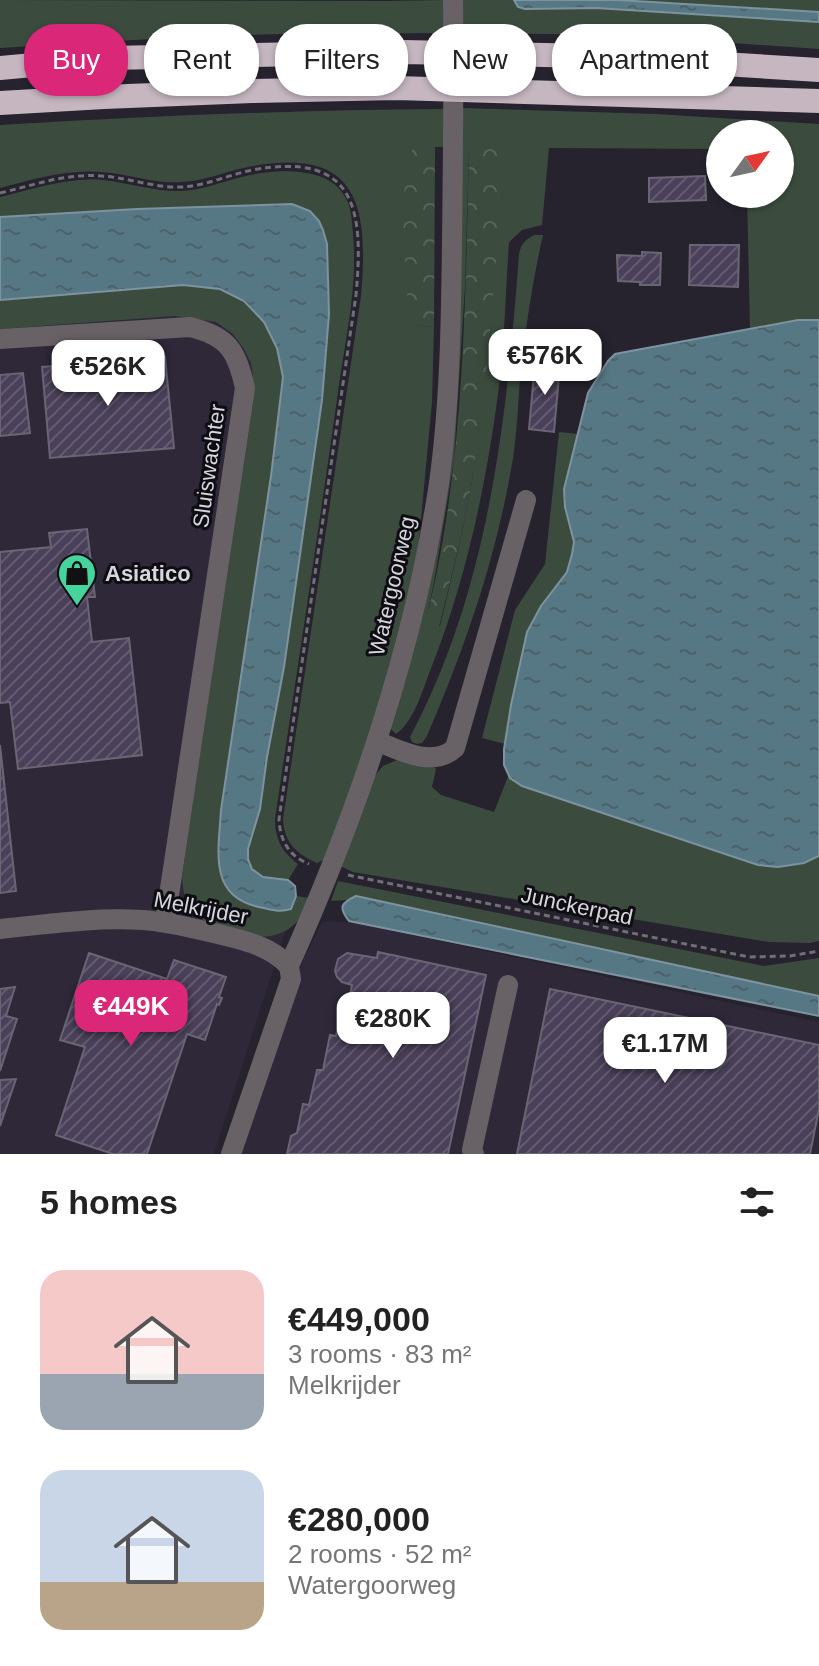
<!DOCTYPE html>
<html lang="en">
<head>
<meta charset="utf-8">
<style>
  body { margin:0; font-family:Helvetica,sans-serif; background:#f2f2f2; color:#222; height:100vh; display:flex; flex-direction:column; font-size:30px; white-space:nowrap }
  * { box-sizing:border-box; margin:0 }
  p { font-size:26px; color:#767676 }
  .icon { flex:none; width:44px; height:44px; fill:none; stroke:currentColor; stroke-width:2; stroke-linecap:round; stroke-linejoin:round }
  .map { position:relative; height:1154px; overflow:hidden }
  .details { display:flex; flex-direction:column; background:#fff; flex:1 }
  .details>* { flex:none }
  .top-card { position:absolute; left:24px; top:24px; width:772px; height:72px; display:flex; gap:16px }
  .needle { width:52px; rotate:57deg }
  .fabs { position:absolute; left:706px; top:120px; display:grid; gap:16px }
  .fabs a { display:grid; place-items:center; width:88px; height:88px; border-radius:50%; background:#fff; box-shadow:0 2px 6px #0004; font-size:40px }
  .price { position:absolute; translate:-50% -68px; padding:0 18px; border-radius:16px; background:#fff; color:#222; font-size:26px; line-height:52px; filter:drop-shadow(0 2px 4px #0008) }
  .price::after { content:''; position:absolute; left:50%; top:48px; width:24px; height:18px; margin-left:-12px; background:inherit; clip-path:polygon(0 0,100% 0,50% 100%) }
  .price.on { background:#db2777; color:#fff }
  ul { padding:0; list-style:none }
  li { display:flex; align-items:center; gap:24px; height:200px; padding:0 40px }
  li span { display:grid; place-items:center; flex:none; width:224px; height:160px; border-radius:24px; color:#555 }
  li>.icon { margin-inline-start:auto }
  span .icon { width:96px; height:96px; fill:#fffc; stroke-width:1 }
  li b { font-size:34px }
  h2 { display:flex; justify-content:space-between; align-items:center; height:96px; padding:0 40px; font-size:34px }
  .pill { padding:0 28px; border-radius:32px; background:#fff; box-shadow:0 2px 6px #0004; font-size:28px; line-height:72px }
  .pill.on { background:#db2777; color:#fff }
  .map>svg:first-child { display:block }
</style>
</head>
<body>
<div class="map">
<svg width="819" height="1154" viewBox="0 0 819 1154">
  <defs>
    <pattern id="forest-crowns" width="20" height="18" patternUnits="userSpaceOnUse" patternTransform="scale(2)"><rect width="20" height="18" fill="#3b4c3e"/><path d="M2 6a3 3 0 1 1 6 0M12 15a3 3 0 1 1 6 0" fill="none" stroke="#576559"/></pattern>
    <pattern id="water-ripples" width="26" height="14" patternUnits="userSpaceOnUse" patternTransform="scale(2)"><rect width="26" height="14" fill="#567784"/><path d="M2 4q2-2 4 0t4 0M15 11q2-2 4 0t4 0" fill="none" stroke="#4d616a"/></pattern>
    <pattern id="building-hatch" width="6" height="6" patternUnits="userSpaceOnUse" patternTransform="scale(2)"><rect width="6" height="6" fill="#4a4059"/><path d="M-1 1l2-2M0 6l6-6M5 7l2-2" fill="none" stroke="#635b70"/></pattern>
  </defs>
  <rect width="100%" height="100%" fill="#26232e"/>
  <g fill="#2e2839">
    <path d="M205,296L268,368L210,838L289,920L214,1154H0V314Z"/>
    <path d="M323,921L349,922L819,1022V1154H238L304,958Z"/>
  </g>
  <g fill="#3b4c3e" fill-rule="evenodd">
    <path d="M0,0L388,1L446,0L445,33L281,34L184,37L0,48Z"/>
    <path d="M461,0H514L516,4L525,9L596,8L819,22V49L619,35L460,33Z"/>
    <path d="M618,0H819V12Z"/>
    <path d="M460,108L656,114L819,124V320H798L750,329L747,194H780V134H720V149L549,148L542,225L522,230L509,242C506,284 505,327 501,370C489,472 468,576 430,671C422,692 414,721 396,734L390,728L422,605ZM469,148L502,193L472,481L463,529L440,626L424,630L434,582L454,460L465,286Z"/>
    <path d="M445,109L444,147H413L414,325L434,327L432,402L417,562L380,711L325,859L317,863C297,854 284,843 283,819L361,296C369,207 359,147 253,166C229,170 206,181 181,182C154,184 129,174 102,172C67,169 34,179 0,188V125C148,116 296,110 445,109Z"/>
    <path d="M284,171C312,172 338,176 349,205C352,215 352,225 353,235C358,288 345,340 338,392C318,535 296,677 275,819C275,839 282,852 298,864L288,880L263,877L252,869L248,859V849L260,809L267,757L284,667L322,400L329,314L327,244L319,221L292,204L137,209L0,217V197C34,189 67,177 103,180C130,183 155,192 182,191C203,190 221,182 242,177C256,173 270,172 284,171Z"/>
    <path d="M534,235H543C532,283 525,331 520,379C518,405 517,432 513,458C497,556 466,645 427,736L422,743L417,744L412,742L410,737C489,589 507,418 519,254C521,244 525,240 534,235Z"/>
    <path d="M183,285L220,289L244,301L264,322L277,348L283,377L271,476L221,810L219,860L291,909L296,896L310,898C306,906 304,915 298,921C275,946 242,936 215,925C207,921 199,919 194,912C184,901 183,890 182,877L252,400L253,377L251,363L244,349L233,334L216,322L175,316L0,329V300Z"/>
    <path d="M559,432L578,434L564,489L565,507L574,542L572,554L567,572L542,606L527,632L511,705L505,744L482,738L515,610L545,564Z"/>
    <path d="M404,757L430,763L436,769L432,787L441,795L494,812L509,774C517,786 532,789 545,794L757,865L804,863L819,856V941L810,943L769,942L353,872L340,866L372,779L383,766Z"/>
    <path d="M338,881L764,966L819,958V996L357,896L347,900L331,901Z"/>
  </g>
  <g fill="url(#forest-crowns)">
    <path d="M413,146H435L434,327L413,325L409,320C406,265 396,199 413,146Z"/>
    <path d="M469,148H503L502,193L486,375L472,481L463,529L439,627L423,631C465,475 465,308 469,148Z"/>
  </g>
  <g fill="url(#water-ripples)" stroke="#7d939f" stroke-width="2">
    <path d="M514,0H618L819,12V22L596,8L525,9L518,7Z"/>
    <path d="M292,204L310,211L319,221L323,230L327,244L329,314L322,400L284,667L267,757L260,809L248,849V859L252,869L263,877L288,880L295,886L296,896L291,909C278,913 268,909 255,906C208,894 219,848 221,810L271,476L283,377L277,348L264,322L244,301L220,289L183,285L0,300V217L137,209Z"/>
    <path d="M798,320H819V856L804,863L778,867L758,865L522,786L510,778L504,765V749L511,705L527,632L541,606L567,572L572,554L574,542L565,507L564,489L588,393L608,361L615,354Z"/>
    <path d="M356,896L819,996V1016L349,921C338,907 341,903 356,896Z"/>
  </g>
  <g fill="url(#building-hatch)" stroke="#6a6573" stroke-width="2">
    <path d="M705,176L706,200L649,202V178Z"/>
    <path d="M690,245H739L738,287L689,285Z"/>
    <path d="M642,252L661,253L660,285H640V282L618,281L617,255L642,256Z"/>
    <path d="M549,333L563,345L553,355L540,343Z"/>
    <path d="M165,357L174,448L50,458L42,367Z"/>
    <path d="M535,363L560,365L554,432L529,429Z"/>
    <path d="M23,373L30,433L0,436V375Z"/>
    <path d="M87,529L95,597H87L92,642L129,638L142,755L18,769L10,702L0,703V552L51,547L49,533Z"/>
    <path d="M0,745L16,891L0,893Z"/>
    <path d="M378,952L486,975L448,1154H287L291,1136L297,1133L303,1104L309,1105L317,1070H323L330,1035L336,1036L344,1000L349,1002L352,985L342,982L337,977L335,971L338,959L347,953L377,958Z"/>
    <path d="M89,953L167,979L174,960L226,977L219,997L222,998L219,1005L217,1004L205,1040L187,1034L147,1154H113L56,1135L85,1047L60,1040Z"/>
    <path d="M15,987L6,1016L17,1019L0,1071V989Z"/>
    <path d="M550,989L819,1045V1109L810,1154H517Z"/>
    <path d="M16,1079L0,1126V1080Z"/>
  </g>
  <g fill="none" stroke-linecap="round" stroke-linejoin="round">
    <g stroke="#706e77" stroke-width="3" stroke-dasharray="6 4" stroke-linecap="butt">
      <path d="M0,193C35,185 66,173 102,176C129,178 154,188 181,187C206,186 228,175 252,170C356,151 364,209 356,295L279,819C280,841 289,856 309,864"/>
      <path d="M348,875L749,957L790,956L819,951"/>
    </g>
    <g stroke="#686266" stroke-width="20">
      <path d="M0,339L190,327C228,336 237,351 245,388L165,922"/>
      <path d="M377,741C400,751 434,768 455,748L526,500"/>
      <path d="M0,929C47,924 96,917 143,920C170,922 196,929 222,935C247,941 271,947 289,966"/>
      <path d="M231,1154L291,979L289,966C358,812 414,650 439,483C450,403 451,322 452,242C453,161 454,80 453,0"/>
      <path d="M474,1154L472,1150L508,985"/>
    </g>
    <g stroke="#c5b6c0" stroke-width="24">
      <path d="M0,68L109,58L404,52L593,56L819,70"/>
      <path d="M0,103L104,97L252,91L397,88L819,101"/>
    </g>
  </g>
  <defs>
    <g id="shop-pin" transform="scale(2)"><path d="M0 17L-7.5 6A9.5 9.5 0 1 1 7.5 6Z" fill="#45d49e" stroke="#0e0d12"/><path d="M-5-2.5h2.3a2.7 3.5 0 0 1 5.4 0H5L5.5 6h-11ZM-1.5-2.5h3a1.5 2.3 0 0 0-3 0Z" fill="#111"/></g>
  </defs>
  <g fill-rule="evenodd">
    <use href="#shop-pin" x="77" y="573"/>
  </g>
  <g text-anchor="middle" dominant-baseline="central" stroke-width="6" stroke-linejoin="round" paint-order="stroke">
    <g font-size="22" fill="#d7d5dd" stroke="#0e0d12">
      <text transform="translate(209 466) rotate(-82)">Sluiswachter</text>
      <text transform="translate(392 586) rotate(-77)">Watergoorweg</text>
      <text transform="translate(577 906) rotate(12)">Junckerpad</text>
      <text transform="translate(201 908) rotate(11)">Melkrijder</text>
    </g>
    <g font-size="22" font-weight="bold" fill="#d7d5dd" stroke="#0e0d12" text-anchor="start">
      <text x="105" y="573">Asiatico</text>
    </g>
  </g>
</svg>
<div class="fabs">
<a><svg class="needle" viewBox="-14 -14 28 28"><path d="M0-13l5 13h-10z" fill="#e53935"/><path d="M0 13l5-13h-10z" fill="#767676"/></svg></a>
</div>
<b class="price" style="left:545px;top:397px">€576K</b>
<b class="price" style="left:108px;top:408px">€526K</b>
<b class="price on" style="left:131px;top:1048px">€449K</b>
<b class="price" style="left:393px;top:1060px">€280K</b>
<b class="price" style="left:665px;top:1085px">€1.17M</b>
<div class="top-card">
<a class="pill on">Buy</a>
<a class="pill">Rent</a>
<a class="pill">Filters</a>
<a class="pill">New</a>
<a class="pill">Apartment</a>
</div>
</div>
<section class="details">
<h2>5 homes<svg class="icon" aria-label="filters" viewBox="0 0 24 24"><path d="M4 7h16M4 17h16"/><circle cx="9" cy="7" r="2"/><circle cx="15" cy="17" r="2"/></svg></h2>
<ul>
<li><span style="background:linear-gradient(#f6c9c9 65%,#9aa5b1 0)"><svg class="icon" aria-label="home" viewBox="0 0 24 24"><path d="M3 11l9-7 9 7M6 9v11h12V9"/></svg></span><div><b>€449,000</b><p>3 rooms · 83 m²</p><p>Melkrijder</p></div></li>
<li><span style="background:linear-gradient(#c9d6e8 70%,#b9a48a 0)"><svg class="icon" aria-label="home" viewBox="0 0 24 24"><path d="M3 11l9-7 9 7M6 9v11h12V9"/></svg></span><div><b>€280,000</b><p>2 rooms · 52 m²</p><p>Watergoorweg</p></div></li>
</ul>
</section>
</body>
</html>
